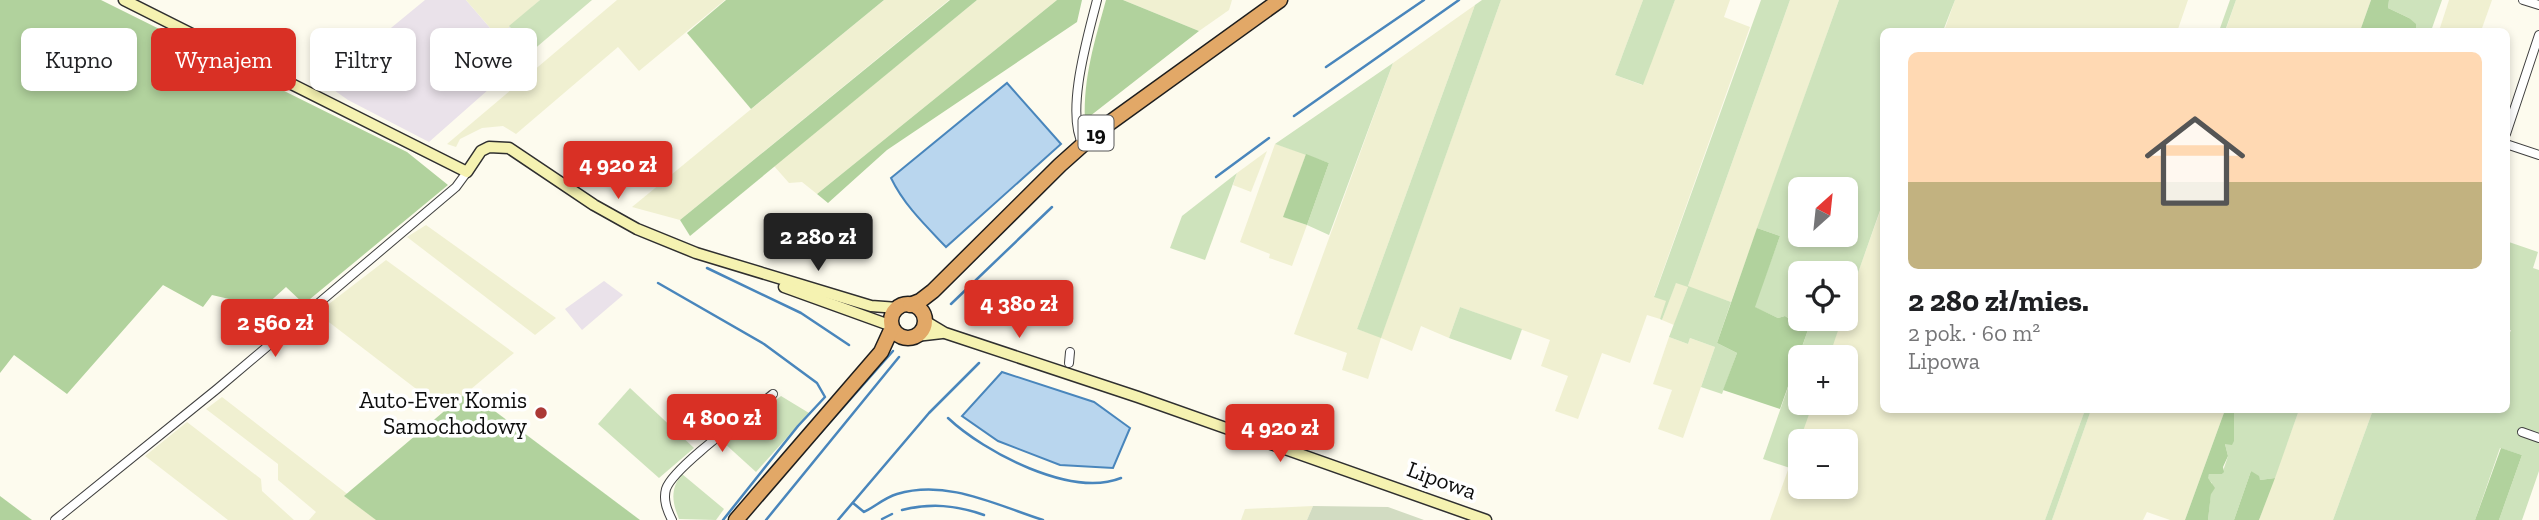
<!DOCTYPE html>
<html lang="pl">
<head>
<meta charset="utf-8">
<style>
  body { margin:0; font-family:"Zilla Slab",serif; background:#f2f2f2; color:#202124; height:100vh; display:flex; flex-direction:column; font-size:26px; white-space:nowrap }
  * { box-sizing:border-box; margin:0 }
  p { font-size:23px; color:#757577 }
  .icon { flex:none; width:38px; height:38px; fill:none; stroke:currentColor; stroke-width:2; stroke-linecap:round; stroke-linejoin:round }
  .map { position:relative; flex:1; overflow:hidden }
  .side { position:absolute; left:1880px; top:28px; width:630px; height:385px; display:flex; flex-direction:column; background:#fff; border-radius:10px; box-shadow:0 4px 10px #0003 }
  .side>* { flex:none }
  .guide { position:absolute; left:21px; top:28px; width:665px; height:63px; display:flex; gap:14px }
  .needle { width:46px; rotate:27deg }
  .buttons { position:absolute; left:1788px; top:177px; display:grid; gap:14px }
  .buttons a { display:grid; place-items:center; width:70px; height:70px; border-radius:10px; background:#fff; box-shadow:0 4px 10px #0003; font-size:35px }
  .price { position:absolute; translate:-50% -60px; padding:0 16px; border-radius:7px; background:#d93025; color:#fff; font-size:23px; line-height:46px; filter:drop-shadow(0 2px 4px #0008) }
  .price::after { content:''; position:absolute; left:50%; top:42px; width:21px; height:16px; margin-left:-10px; background:inherit; clip-path:polygon(0 0,100% 0,50% 100%) }
  .price.current { background:#222; color:#fff }
  ul { padding:0; list-style:none }
  li { display:grid; align-content:center; gap:14px; height:371px; padding:0 28px }
  li+li { border-top:2px solid #e0e0e0 }
  li span { display:grid; place-items:center; height:217px; border-radius:10px; color:#555 }
  li>.icon { margin-inline-start:auto }
  span .icon { width:126px; height:126px; fill:#fffc; stroke-width:1 }
  li b { font-size:30px }
  .tag { padding:0 24px; border-radius:10px; background:#fff; box-shadow:0 4px 10px #0003; font-size:24px; line-height:63px }
  .tag.current { background:#d93025; color:#fff }
  .map>svg:first-child { display:block }
</style>
</head>
<body>
<div class="map">
<svg width="2539" height="520" viewBox="0 0 2539 520">
  <rect width="100%" height="100%" fill="#fdfbee"/>
  <g fill="#eae2ea">
    <path d="M425,0H466L497,36L509,26L532,51L429,142L348,100L324,83Z"/>
    <path d="M604,281L623,295L582,330L565,309Z"/>
  </g>
  <g fill="#f0f0d1" fill-rule="evenodd">
    <path d="M466,0H540L498,37Z"/>
    <path d="M617,0H725L639,71L618,47L516,134L503,126L482,128L460,139L456,147L447,144Z"/>
    <path d="M884,0H949L680,220L632,207Z"/>
    <path d="M977,0H1057L817,194L802,182L789,183L774,166Z"/>
    <path d="M1123,0H1232L1229,10L1199,31Z"/>
    <path d="M1501,0H1643L1615,75L1642,85L1675,0H1730L1724,17L1750,27L1654,296L1667,301L1660,319L1647,315L1630,363L1602,353L1578,419L1555,411L1568,376L1541,366L1550,340L1460,307L1449,338L1421,326L1412,351L1381,338L1368,379L1342,370L1347,353L1294,334L1393,63L1475,5L1357,329L1381,337Z"/>
    <path d="M1790,0H1839L1731,302L1688,287L1674,325L1662,320L1676,282L1688,286Z"/>
    <path d="M1955,0H2188L2178,29L2183,31H1944Z"/>
    <path d="M2236,0H2371L2360,31L2225,32Z"/>
    <path d="M2449,0H2492L2481,31H2439Z"/>
    <path d="M1275,144L1306,154L1284,217L1307,225L1292,266L1269,258L1270,254L1240,242Z"/>
    <path d="M1267,151L1251,192L1233,185L1237,173Z"/>
    <path d="M1883,203V410H2085L2045,520H1770L1812,403L1846,402V357H1828L1842,319L1846,318V306ZM1801,441H1846V486H1801Z"/>
    <path d="M426,225L556,318L535,335L407,237Z"/>
    <path d="M386,260L514,353L445,411L317,313Z"/>
    <path d="M1669,337L1688,344L1690,338L1715,347L1683,438L1658,429L1672,390L1653,384Z"/>
    <path d="M222,397L381,520H309L316,512L278,480V464L206,409Z"/>
    <path d="M2091,410H2225L2185,520H2170L2147,512L2143,520H2052Z"/>
    <path d="M2299,410H2373L2333,520H2259Z"/>
    <path d="M187,422L261,479L262,491L294,520H228L145,456Z"/>
    <path d="M1313,506L1307,520H1241L1245,509Z"/>
  </g>
  <g fill="#cee3bc" fill-rule="evenodd">
    <path d="M540,0H592L532,51L509,26Z"/>
    <path d="M1482,0H1501L1381,338L1357,329L1475,5Z"/>
    <path d="M1643,0H1675L1643,85L1615,75Z"/>
    <path d="M1761,0H1790L1688,286L1731,302L1717,343L1737,353L1722,394L1701,387L1715,347L1690,338L1688,344L1669,337L1688,287L1676,283L1662,320L1660,319L1666,301L1654,297Z"/>
    <path d="M1839,0H1955L1943,31L1883,32V202L1846,307V273H1801V318L1842,319L1829,357H1801V402L1813,403L1790,468L1763,459L1809,327L1803,323L1791,320L1785,316L1778,318L1754,307L1780,236L1757,228ZM1801,189H1846V234H1801Z"/>
    <path d="M2230,0H2236L2225,31H2219Z"/>
    <path d="M2389,0H2442L2431,31L2416,29L2409,18L2388,8Z"/>
    <path d="M1393,63L1329,235L1307,225L1329,163L1275,144Z"/>
    <path d="M1237,173L1205,260L1170,248L1182,216Z"/>
    <path d="M2506,241L2538,252L2533,268L2539,270V471L2522,520H2499L2522,455L2500,448L2475,520H2333L2373,410H2506V343L2511,330H2506Z"/>
    <path d="M1460,307L1522,329L1511,360L1449,338Z"/>
    <path d="M630,388L694,448L659,478L598,424Z"/>
    <path d="M781,396L809,413L756,472L723,442Z"/>
    <path d="M2085,410H2091L2052,520H2045Z"/>
    <path d="M2234,410H2299L2275,478L2260,480L2251,471L2234,520H2208L2212,483L2207,478L2209,474H2222L2228,456L2225,444L2233,434Z"/>
    <path d="M682,474L724,509L716,520L679,519C672,502 670,489 682,474Z"/>
  </g>
  <g fill="#b1d29d">
    <path d="M0,0H101L407,152L448,185L304,304L286,287L264,307L212,295L203,307L163,285L67,394L14,355L0,373Z"/>
    <path d="M726,0H884L751,109L687,33Z"/>
    <path d="M950,0H977L690,236L680,220Z"/>
    <path d="M1057,0H1082L1077,22L887,150L828,203L817,194Z"/>
    <path d="M1106,0H1123L1199,31L1085,120C1083,78 1095,40 1106,0Z"/>
    <path d="M2371,0H2389L2388,8L2409,18L2416,24V29L2425,31H2360Z"/>
    <path d="M1306,154L1329,163L1307,225L1283,217Z"/>
    <path d="M1757,228L1780,236L1755,307L1778,318L1785,316L1791,320L1804,323L1809,327L1780,409L1723,390L1737,353L1717,343Z"/>
    <path d="M468,391L640,520H376L344,496Z"/>
    <path d="M2225,410H2234V441L2232,445L2225,444L2228,456L2223,467L2224,472L2222,474H2209L2208,478L2215,488L2211,494L2208,520H2185Z"/>
    <path d="M2501,448L2522,455L2499,520H2475Z"/>
    <path d="M2251,471L2259,476L2260,480L2275,478L2259,520H2234Z"/>
    <path d="M0,496L32,520H0Z"/>
  </g>
  <path fill="#d2dcc2" d="M1313,506L1388,507L1424,520H1307Z"/>
  <g fill="#b9d6ee" stroke="#4986bc" stroke-width="2">
    <path d="M1007,83L1061,144L946,247C925,225 904,205 891,178Z"/>
    <path d="M1002,372L1094,402L1130,428L1113,468L1060,465L998,441L962,416Z"/>
  </g>
  <g fill="none" stroke-linecap="round" stroke-linejoin="round">
    <g stroke="#4986bc" stroke-width="2.5">
      <path d="M1326,67L1424,0"/>
      <path d="M1294,116L1459,0"/>
      <path d="M1216,177L1269,138"/>
      <path d="M707,268L801,313L849,345"/>
      <path d="M658,283L764,344L817,383L825,397L798,426L723,520"/>
      <path d="M951,304L1052,207"/>
      <path d="M948,418C984,452 1071,498 1121,478"/>
      <path d="M816,438L893,351"/>
      <path d="M853,503L864,512C876,506 884,498 897,494C947,479 996,505 1043,520"/>
      <path d="M902,510C931,503 956,505 984,515"/>
      <path d="M882,519L892,514"/>
      <path d="M766,520L899,357"/>
      <path d="M838,520L929,413L979,363"/>
    </g>
    <g stroke="#404040" stroke-width="10">
      <g id="street">
        <path d="M2523,0L2539,5"/>
        <path d="M2506,134L2539,35"/>
        <path d="M2506,144L2539,155"/>
        <path d="M1083,145C1065,112 1088,36 1097,0"/>
        <path d="M1069,363L1070,352"/>
        <path d="M2522,432L2539,438"/>
        <path d="M55,520L217,389L456,187L467,172"/>
        <path d="M672,520C667,510 663,500 666,489C673,467 752,411 773,394"/>
      </g>
    </g>
    <g stroke="#2f2f2f" stroke-width="13">
      <g id="secondary">
        <path d="M124,0L467,172L481,151L489,147L509,148L594,205L637,229L696,253L871,306L898,308"/>
        <path d="M784,287L892,326"/>
        <path d="M925,321L945,333L1138,397L1486,520"/>
        <path d="M916,336L942,333"/>
      </g>
    </g>
    <g stroke="#1e1e1e" stroke-width="17">
      <g id="highway">
        <circle cx="908" cy="321" r="17"/>
        <path d="M910,305L920,301L933,291L1060,165L1097,132L1280,0"/>
        <path d="M736,520L881,352L892,328"/>
      </g>
    </g>
    <use href="#street" stroke="#fff" stroke-width="8"/>
    <use href="#secondary" stroke="#f5f2b1" stroke-width="10"/>
    <use href="#highway" stroke="#e2a867" stroke-width="14"/>
  </g>
  <circle fill="#ab3936" stroke="#fff" stroke-width="2.5" cx="541" cy="413" r="7"/>
  <g text-anchor="middle" dominant-baseline="central" stroke-width="7" stroke-linejoin="round" paint-order="stroke">
    <rect fill="#fff" stroke="#565656" stroke-width="2" x="1078.5" y="115.5" width="35" height="35" rx="5"/>
    <g font-size="21" font-weight="bold" fill="#0d0d0d">
      <text x="1096" y="133">19</text>
    </g>
    <g font-size="23" fill="#0d0d0d" stroke="#fff" text-anchor="end">
      <text x="527" y="400">Auto-Ever Komis<tspan x="527" dy="26">Samochodowy</tspan></text>
    </g>
    <g font-size="23" fill="#0d0d0d" stroke="#fff">
      <text transform="translate(1442 480) rotate(20)">Lipowa</text>
    </g>
  </g>
</svg>
<div class="buttons">
<a><svg class="needle" viewBox="-14 -14 28 28"><path d="M0-13l5 13h-10z" fill="#e53935"/><path d="M0 13l5-13h-10z" fill="#757577"/></svg></a>
<a><svg class="icon" aria-label="locate" viewBox="0 0 24 24"><circle cx="12" cy="12" r="6"/><path d="M12 2v4M12 18v4M2 12h4M18 12h4"/></svg></a>
<a>+</a>
<a>−</a>
</div>
<b class="price" style="left:618px;top:201px">4 920 zł</b>
<b class="price current" style="left:818px;top:273px">2 280 zł</b>
<b class="price" style="left:1019px;top:340px">4 380 zł</b>
<b class="price" style="left:275px;top:359px">2 560 zł</b>
<b class="price" style="left:722px;top:454px">4 800 zł</b>
<b class="price" style="left:1280px;top:464px">4 920 zł</b>
<div class="guide">
<a class="tag">Kupno</a>
<a class="tag current">Wynajem</a>
<a class="tag">Filtry</a>
<a class="tag">Nowe</a>
</div>
<section class="side">
<ul>
<li><span style="background:linear-gradient(#ffd9b3 60%,#c2b280 0)"><svg class="icon" aria-label="home" viewBox="0 0 24 24"><path d="M3 11l9-7 9 7M6 9v11h12V9"/></svg></span><div><b>2 280 zł/mies.</b><p>2 pok. · 60 m²</p><p>Lipowa</p></div></li>
</ul>
</section>
</div>
</body>
</html>
